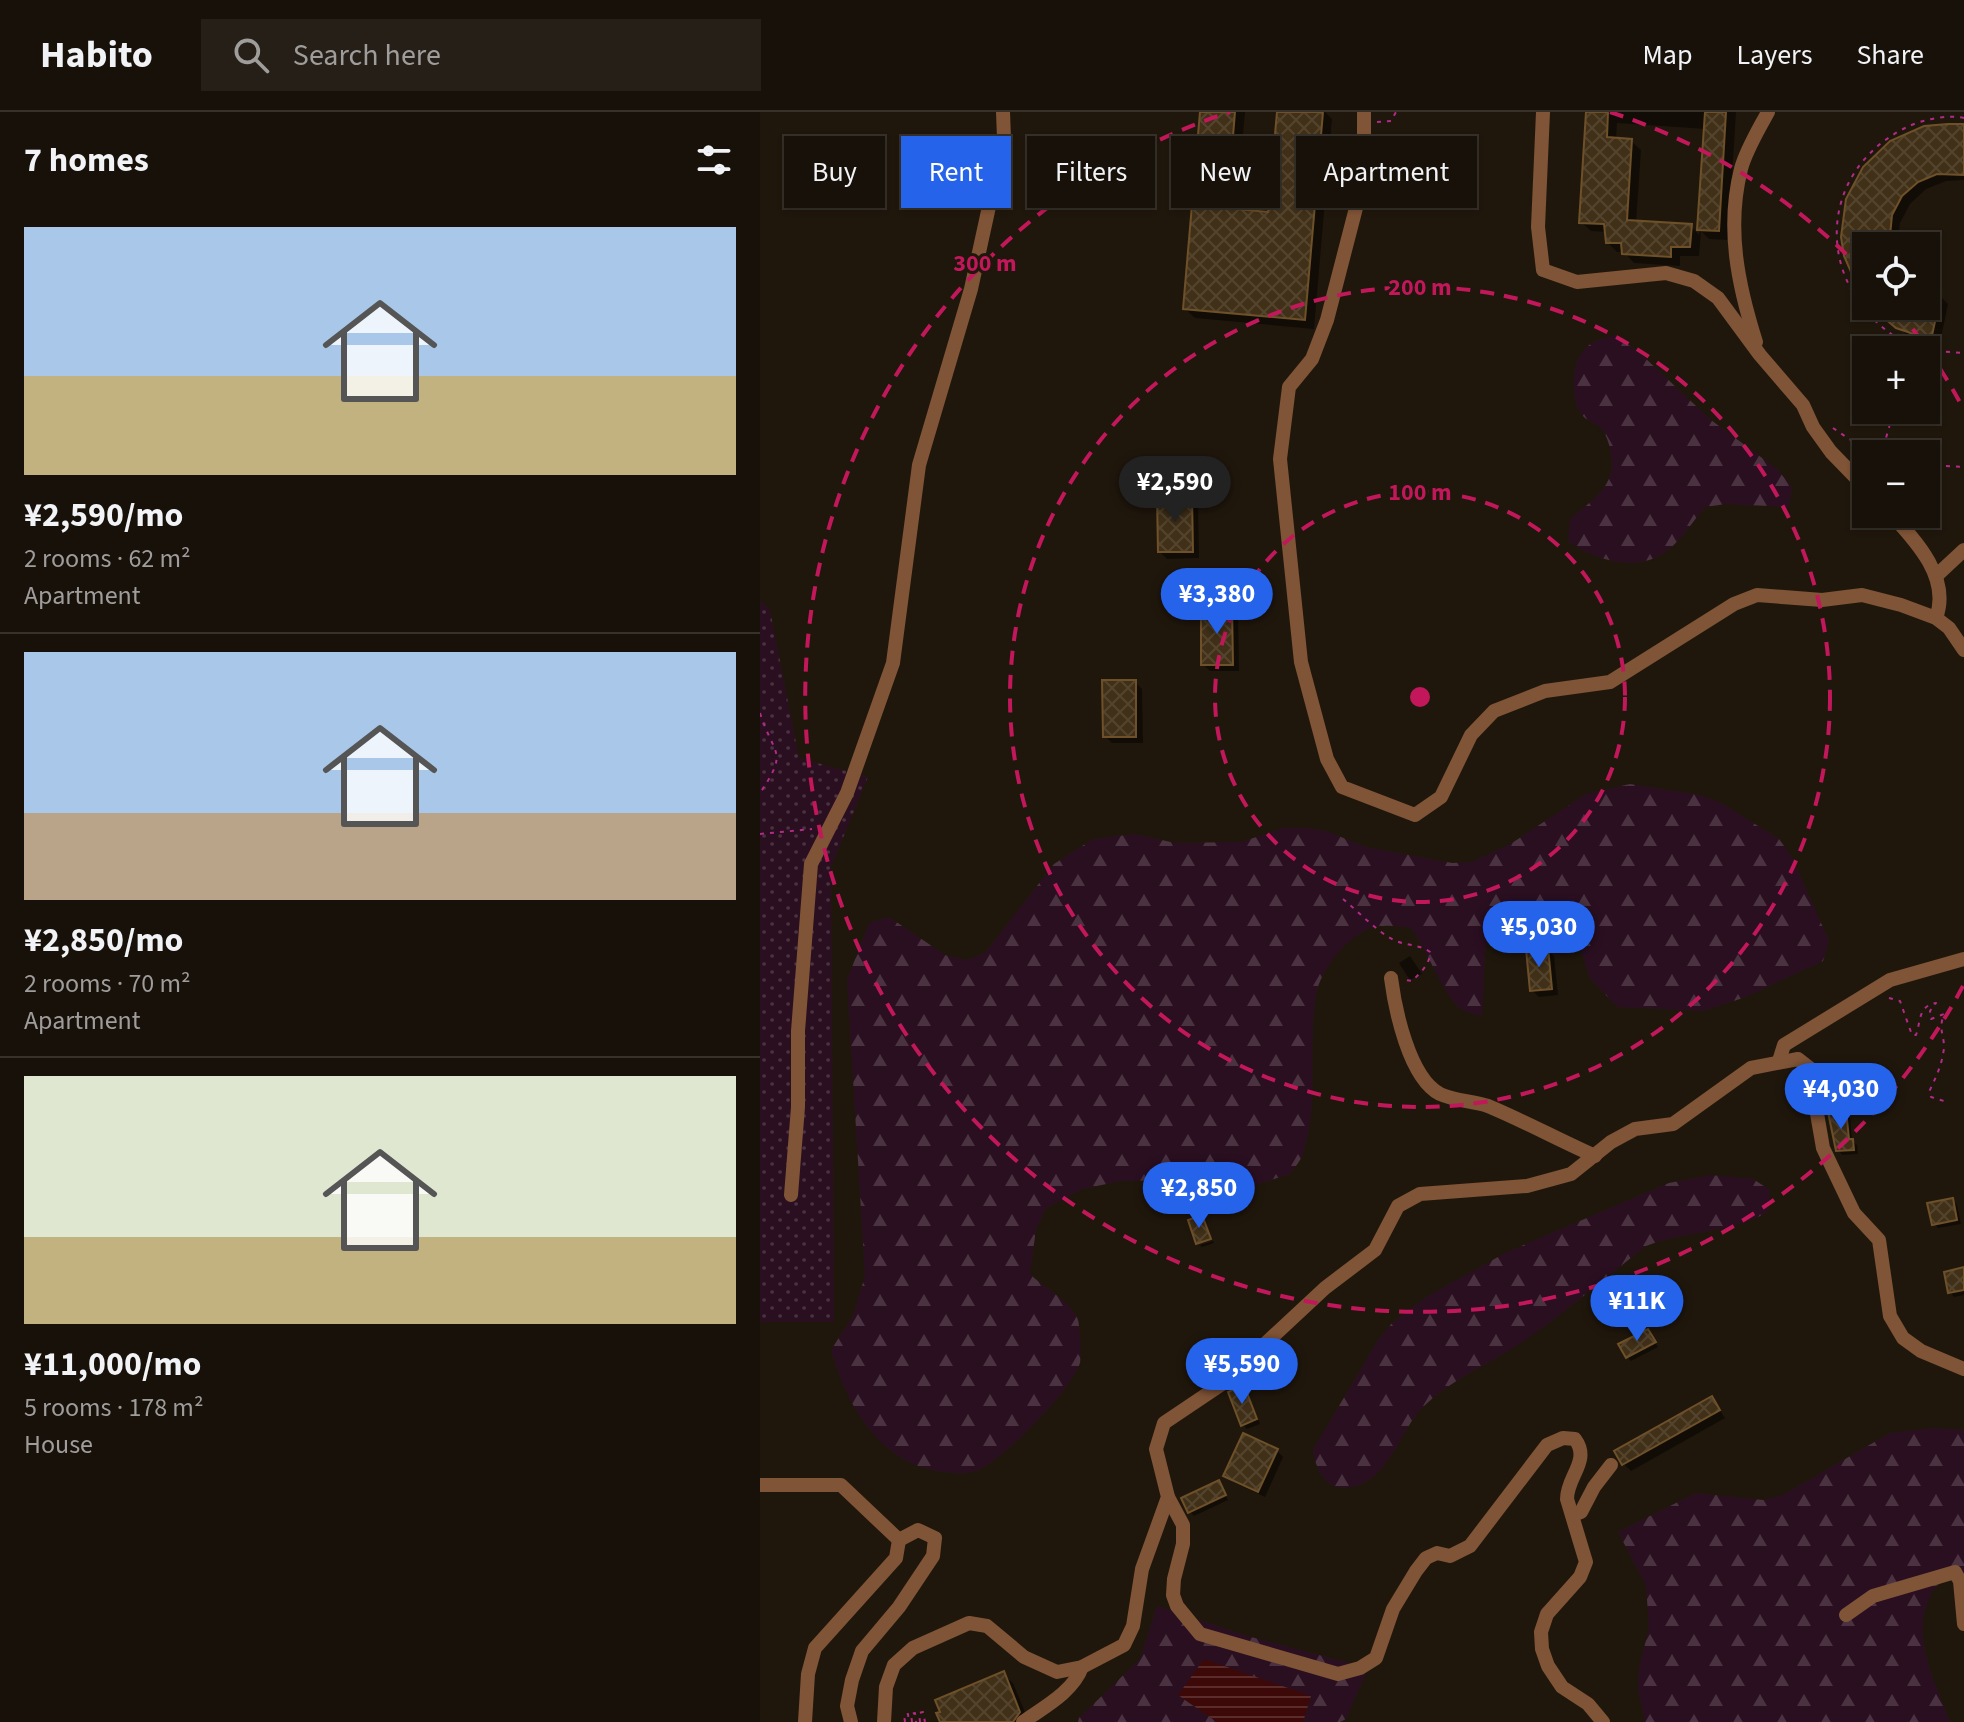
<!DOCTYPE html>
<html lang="en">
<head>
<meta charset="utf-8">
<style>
  body { margin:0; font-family:"Source Sans 3",sans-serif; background:#251f17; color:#f1f3f6; height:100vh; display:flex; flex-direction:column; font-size:30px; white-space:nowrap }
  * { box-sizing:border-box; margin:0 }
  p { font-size:26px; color:#9f9d9c }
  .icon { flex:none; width:44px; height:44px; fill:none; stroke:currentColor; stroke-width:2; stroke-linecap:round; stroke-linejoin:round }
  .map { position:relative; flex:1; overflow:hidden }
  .panel { display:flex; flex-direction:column; background:#181109; width:760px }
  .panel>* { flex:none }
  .guide { position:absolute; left:24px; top:24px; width:760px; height:72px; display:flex; gap:16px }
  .fabs { position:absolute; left:1092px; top:120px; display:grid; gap:16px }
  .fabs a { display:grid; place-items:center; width:88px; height:88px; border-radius:0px; background:#181109; box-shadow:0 2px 6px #0004,0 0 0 2px #36312a; font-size:40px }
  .price { position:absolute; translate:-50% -68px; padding:0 18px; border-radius:28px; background:#2563eb; color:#fff; font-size:26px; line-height:52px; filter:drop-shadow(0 2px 4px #0008) }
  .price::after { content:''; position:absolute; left:50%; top:48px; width:24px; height:18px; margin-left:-12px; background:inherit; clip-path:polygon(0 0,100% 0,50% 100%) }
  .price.on { background:#222; color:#fff }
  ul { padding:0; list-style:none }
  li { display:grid; align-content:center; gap:16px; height:424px; padding:0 24px }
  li+li { border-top:2px solid #36312a }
  li span { display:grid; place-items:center; height:248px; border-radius:0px; color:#555 }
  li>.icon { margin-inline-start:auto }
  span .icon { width:144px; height:144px; fill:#fffc; stroke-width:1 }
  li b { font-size:34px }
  h2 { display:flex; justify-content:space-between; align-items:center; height:96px; padding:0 24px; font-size:34px }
  .pill { padding:0 28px; border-radius:0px; background:#181109; box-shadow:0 2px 6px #0004,0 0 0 2px #36312a; font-size:28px; line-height:72px }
  .pill.on { background:#2563eb; color:#fff }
  header { display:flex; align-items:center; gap:48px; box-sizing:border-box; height:112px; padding:0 40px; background:#181109; border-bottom:2px solid #36312a }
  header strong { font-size:38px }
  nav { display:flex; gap:44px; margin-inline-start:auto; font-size:28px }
  .search { width:560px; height:72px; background:#251f17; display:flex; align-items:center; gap:20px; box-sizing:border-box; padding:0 28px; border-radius:0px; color:#9f9d9c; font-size:30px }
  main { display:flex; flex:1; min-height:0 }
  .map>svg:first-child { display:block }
</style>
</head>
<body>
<header>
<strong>Habito</strong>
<div class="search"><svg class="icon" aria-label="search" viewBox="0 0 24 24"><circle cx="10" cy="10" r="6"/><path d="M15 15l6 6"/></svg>Search here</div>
<nav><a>Map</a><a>Layers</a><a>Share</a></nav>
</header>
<main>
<section class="panel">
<h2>7 homes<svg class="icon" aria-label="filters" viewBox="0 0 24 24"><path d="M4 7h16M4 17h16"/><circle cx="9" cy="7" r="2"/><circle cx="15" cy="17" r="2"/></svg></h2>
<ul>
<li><span style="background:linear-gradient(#a9c7e8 60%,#c2b280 0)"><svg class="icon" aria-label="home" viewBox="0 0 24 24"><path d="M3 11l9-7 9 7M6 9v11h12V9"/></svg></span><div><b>¥2,590/mo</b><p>2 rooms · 62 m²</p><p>Apartment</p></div></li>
<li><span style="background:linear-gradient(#a9c7e8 65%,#b9a48a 0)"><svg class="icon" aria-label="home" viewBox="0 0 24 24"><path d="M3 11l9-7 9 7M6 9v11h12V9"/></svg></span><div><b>¥2,850/mo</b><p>2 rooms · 70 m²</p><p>Apartment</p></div></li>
<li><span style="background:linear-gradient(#dfe7d0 65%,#c2b280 0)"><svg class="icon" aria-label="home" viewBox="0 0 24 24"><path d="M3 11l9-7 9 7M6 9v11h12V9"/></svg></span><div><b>¥11,000/mo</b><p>5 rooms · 178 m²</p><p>House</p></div></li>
</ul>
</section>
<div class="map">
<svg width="1204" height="1610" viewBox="0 0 1204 1610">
  <defs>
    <pattern id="forest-firs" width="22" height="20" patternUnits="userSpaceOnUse" patternTransform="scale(2)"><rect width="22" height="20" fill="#2a0f21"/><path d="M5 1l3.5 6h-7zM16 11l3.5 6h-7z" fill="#4a3240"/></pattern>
    <pattern id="park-dots" width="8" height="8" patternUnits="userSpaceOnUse" patternTransform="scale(2)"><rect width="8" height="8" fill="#2a0f21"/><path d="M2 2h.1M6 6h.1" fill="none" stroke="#4a3240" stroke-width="1.8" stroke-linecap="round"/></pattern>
    <pattern id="water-rules" width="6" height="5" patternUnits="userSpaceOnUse" patternTransform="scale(2)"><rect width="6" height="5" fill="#3d0808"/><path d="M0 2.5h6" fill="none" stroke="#5a2c2b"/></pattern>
    <pattern id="building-cross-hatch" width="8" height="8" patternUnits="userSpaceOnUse" patternTransform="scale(2)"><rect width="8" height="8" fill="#413018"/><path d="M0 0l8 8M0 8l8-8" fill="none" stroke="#54442e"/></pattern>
  </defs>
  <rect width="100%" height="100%" fill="#20170c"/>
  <g fill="url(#forest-firs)">
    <path d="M856,223L884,245L951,308L1017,357L1032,375L1029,395L966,392L945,395C933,409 923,426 908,438C879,462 834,448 808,429L810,407C825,394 846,381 851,361C854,347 849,323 839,314C834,311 826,308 823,304C810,289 811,253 823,239C832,228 844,226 856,223Z"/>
    <path d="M870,672L940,683L961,691L1019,727L1032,745L1069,829L1063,849L983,886L943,899L857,895L830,866L810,806L792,793L773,796L733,817L725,838L722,904C716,902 708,901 703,898C684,887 667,836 651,816C637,814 621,812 608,817C585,827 561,858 556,882C547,934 560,991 543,1041C541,1049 534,1056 530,1062L492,1074L469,1075L427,1068L361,1069L322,1077L286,1096L276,1117L270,1162C284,1176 312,1190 318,1208C320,1214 321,1245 320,1251C312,1277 240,1352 215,1359C202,1363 191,1361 178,1359C119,1350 86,1292 71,1238L93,1204L105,1164L87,868L109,811L129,805L185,843L207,848L225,841L294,752L333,727L375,722L415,731L481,730L524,716H545L566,719L606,735L692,751L712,750L752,731L826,682Z"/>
    <path d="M951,1063L993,1067L1010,1078L1008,1100C970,1122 927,1118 886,1134C846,1165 807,1199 765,1228C731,1251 693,1266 663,1295C639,1319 629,1368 592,1375C566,1380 556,1359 553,1338L618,1228L632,1211L668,1184L747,1140L909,1071Z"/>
    <path d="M1173,1316L1204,1318V1466C1195,1464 1190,1467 1181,1471C1174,1474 1173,1478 1170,1485C1150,1524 1176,1572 1190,1610H885L878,1576L879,1556L889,1516L886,1473L858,1420L936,1381L1003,1388L1023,1383L1130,1321Z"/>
    <path d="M397,1494L491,1525L608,1556L586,1607L580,1610H543L551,1585L418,1583L457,1610H318L319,1606L380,1547Z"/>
  </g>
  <path fill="url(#park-dots)" d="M0,489L10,498L39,646L108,665L71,755L74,1210H0Z"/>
  <path fill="url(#water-rules)" d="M444,1547L551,1584L543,1610H457L418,1583Z"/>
  <g fill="#0007" fill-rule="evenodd">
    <path d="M442,0H485L476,99L510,102L519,0H565L572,7L554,217L435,206L425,197Z"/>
    <path d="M828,0H976L968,128L949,127L941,119L939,144H920V154L874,151L864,140H857L847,130V120L831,119L821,110ZM857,11L946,17L939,123L931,114L876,111L881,38L871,29L856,28Z"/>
    <path d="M1204,15V68L1186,69L1166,77L1150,92L1140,111L1137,134H1106V186L1083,125Z"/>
    <path d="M1166,179L1180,184L1188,192L1179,235L1147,223L1113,194H1166Z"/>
    <path d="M431,386L438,393L439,446L407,447L400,440Z"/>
    <path d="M471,496L478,503L479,559H450L443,552Z"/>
    <path d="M375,570L382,577L383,631H352L345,624Z"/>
    <path d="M787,838L794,844L798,883L779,885L772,878Z"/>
    <path d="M650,844L662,862L650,868L639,851Z"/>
    <path d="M1085,1000L1090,1005L1092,1028L1097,1033L1098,1042L1082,1043L1078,1038Z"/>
    <path d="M1193,1088L1197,1093L1201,1112L1178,1116L1174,1112Z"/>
    <path d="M453,1129L454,1131L442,1135L440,1133Z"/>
    <path d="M1204,1157V1183L1194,1185L1190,1180Z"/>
    <path d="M900,1173L918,1204L898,1214L894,1210Z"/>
    <path d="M866,1176L876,1192L849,1206L839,1191Z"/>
    <path d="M888,1219L898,1235L871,1249L867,1245Z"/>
    <path d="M483,1276L487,1280L500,1312L487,1317L483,1313Z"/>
    <path d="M952,1287L965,1306L871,1359L864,1352Z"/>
    <path d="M516,1338L523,1345L505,1385L473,1370L466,1363Z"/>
    <path d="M458,1371L468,1388L434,1404L430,1400Z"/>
    <path d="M243,1562L253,1571L269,1610H182Z"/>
  </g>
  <g fill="url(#building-cross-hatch)" stroke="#6e5029" stroke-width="2">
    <path d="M440,0H475L467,96L508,100L517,0H563L545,208L423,197Z"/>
    <path d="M826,0H848L847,25L872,27L867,108L932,112L930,135H911V145L862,142L861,131H846L844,112L819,111Z"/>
    <path d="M945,0H966L959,119L937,118Z"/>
    <path d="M1188,12H1204V63L1177,62L1158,70L1142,84L1132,103L1130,124L1132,134H1106V194L1084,144L1081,125L1086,87L1103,55L1130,29L1164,14Z"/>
    <path d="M1166,177L1181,182L1171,228L1136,216L1110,194H1166Z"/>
    <path d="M397,384H432L433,440H398Z"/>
    <path d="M441,494H472L473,553H441Z"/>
    <path d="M342,568H376V625H343Z"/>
    <path d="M788,835L792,877L770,879L766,837Z"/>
    <path d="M1086,998L1089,1027H1093L1094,1038L1076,1039L1068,1000Z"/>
    <path d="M1193,1086L1197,1108L1172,1113L1167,1091Z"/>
    <path d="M442,1103L451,1127L436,1132L428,1108Z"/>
    <path d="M1204,1155V1178L1188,1181L1184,1160Z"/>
    <path d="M900,1171L915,1199L893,1211L878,1183Z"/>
    <path d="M866,1174L873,1187L843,1203L836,1190Z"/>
    <path d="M888,1217L896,1230L866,1246L858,1232Z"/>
    <path d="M484,1273L497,1307L481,1314L468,1280Z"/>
    <path d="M952,1284L960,1298L862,1353L854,1339Z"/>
    <path d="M483,1321L518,1337L498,1380L463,1364Z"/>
    <path d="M459,1368L466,1383L428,1401L421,1386Z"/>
    <path d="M244,1559L260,1600L253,1610H180L176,1601L180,1600L175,1588Z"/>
  </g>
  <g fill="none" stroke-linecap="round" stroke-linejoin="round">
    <g stroke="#b32a88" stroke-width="2" stroke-dasharray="4 6" stroke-linecap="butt">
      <path d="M1204,6C1186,2 1161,8 1145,16C1058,60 1054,169 1134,224C1153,237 1181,240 1204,241"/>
      <path d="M617,10L631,9L636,0"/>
      <path d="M1073,316L1089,327L1122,340L1134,298"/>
      <path d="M1166,353L1204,355"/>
      <path d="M0,601C14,645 29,638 0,681"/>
      <path d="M0,722L52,717"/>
      <path d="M583,787C599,800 616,819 634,828C646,834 659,832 670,840C670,853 660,861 652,869L645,868"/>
      <path d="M1129,886L1140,889L1152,923H1156C1161,909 1158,894 1176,891L1170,899L1171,907L1184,902C1177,920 1187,926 1183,942C1181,955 1175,967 1169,980L1171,985L1184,989"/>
      <path d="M145,1610L144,1603L148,1602L149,1610"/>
      <path d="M152,1610L151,1602L155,1601L156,1610"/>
      <path d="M160,1610L159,1601L163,1600L165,1610"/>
    </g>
    <g stroke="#805436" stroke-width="14">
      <path d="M604,0V65L567,208L552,247L529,275L520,347L541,550L567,647L582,675L655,703L681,685L711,623L734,599L785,579L850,570L974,492L997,483L1062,488L1102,483L1141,493L1176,506L1189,516L1204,538"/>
      <path d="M783,0L778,115L783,158L817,170L906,161L934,169L958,186L1000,243L1043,293L1053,315L1071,340L1106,376"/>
      <path d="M996,230C978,173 966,116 981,57C986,38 999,17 1008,0"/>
      <path d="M1131,402C1156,429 1191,466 1176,506"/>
      <path d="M1176,464L1204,438"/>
      <path d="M631,866C635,897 649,966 680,982C695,989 713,989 728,994C764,1009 799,1028 835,1044"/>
      <path d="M1019,949L1024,933L1130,868L1204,847"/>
      <path d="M31,1083L38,995V919L51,752L87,681L133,551L159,353L211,177L244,26L243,0"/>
      <path d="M0,1373H81L139,1428L136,1446L55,1536L48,1562L45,1610"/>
      <path d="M408,1385L423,1413V1432L414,1467L413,1483L417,1494L440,1522L578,1562L600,1556L616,1546L633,1497L656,1459L666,1446L677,1441L690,1444L710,1434L787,1333L803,1326L815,1327C831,1349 807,1364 807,1387L826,1450L820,1465L787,1502L781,1520L782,1537L788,1554L802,1575L828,1592L843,1610"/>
      <path d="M813,1403L821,1400L834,1375L851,1353"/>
      <path d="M1086,1503L1113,1484L1195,1460L1200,1469L1204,1512"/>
      <path d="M91,1610L87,1594L92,1568L102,1539L139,1495L173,1444L175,1426L158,1418L139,1428"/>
      <path d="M124,1610L126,1575L134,1553L153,1536L209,1511L227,1514L264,1545L297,1560L322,1555L364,1533L373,1514L382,1457L408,1385L396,1337L404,1311L462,1272L565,1176L615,1138L638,1094L660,1082L767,1074L811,1062L851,1030L875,1017L913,1012L991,956L1038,947L1056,961L1055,990L1063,1036L1094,1101L1119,1128L1130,1204L1143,1226L1161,1239L1204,1257"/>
      <path d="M263,1610C284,1595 313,1580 322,1555"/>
    </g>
  </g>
  <g fill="none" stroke="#c2185b" stroke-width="4" stroke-dasharray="14 10">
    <circle cx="660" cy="585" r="205"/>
    <circle cx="660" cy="585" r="410"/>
    <path d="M1203 874A615 615 0 1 1 470 0M850 0A615 615 0 0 1 1102 158M1138 198A615 615 0 0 1 1203 296"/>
  </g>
  <circle cx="660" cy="585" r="12" fill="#c2185b" stroke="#20170c" stroke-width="4"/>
  <g font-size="24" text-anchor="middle" font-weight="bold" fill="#c2185b" stroke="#20170c" stroke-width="6" stroke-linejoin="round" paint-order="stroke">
    <text x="225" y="159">300 m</text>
    <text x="660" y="183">200 m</text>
    <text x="660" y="388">100 m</text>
  </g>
</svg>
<div class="fabs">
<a><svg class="icon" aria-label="locate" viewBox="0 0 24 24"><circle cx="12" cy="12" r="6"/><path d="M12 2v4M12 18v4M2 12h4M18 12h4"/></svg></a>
<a>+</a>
<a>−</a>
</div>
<b class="price on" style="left:415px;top:412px">¥2,590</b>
<b class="price" style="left:457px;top:524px">¥3,380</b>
<b class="price" style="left:779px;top:857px">¥5,030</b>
<b class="price" style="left:1081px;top:1019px">¥4,030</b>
<b class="price" style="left:439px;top:1118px">¥2,850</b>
<b class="price" style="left:877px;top:1231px">¥11K</b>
<b class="price" style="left:482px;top:1294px">¥5,590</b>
<div class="guide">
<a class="pill">Buy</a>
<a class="pill on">Rent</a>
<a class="pill">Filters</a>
<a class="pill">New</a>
<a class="pill">Apartment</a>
</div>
</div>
</main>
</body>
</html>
